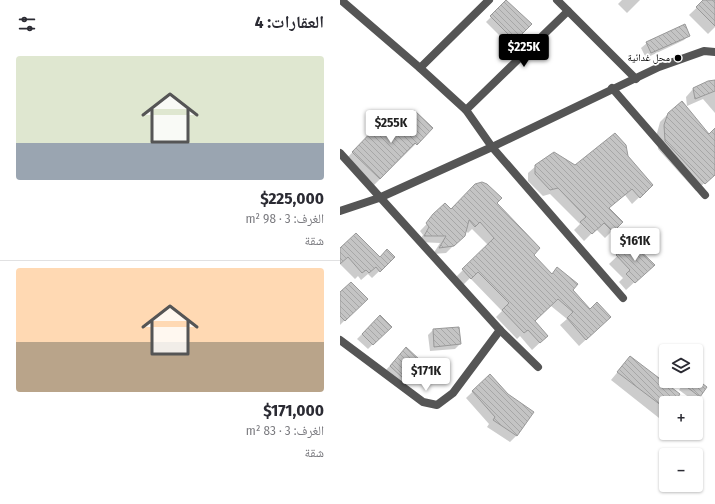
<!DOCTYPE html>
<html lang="ar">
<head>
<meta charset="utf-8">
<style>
  body { margin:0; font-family:"Fira Sans Condensed","Noto Naskh Arabic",sans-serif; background:#f2f2f3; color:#2b2b33; direction:rtl; height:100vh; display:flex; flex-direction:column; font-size:15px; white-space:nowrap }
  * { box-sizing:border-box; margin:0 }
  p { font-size:13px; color:#7c7c81 }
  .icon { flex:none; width:22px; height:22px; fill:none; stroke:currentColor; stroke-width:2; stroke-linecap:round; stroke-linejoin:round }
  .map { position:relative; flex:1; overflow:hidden; direction:ltr }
  .sheet { display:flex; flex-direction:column; background:#fff; width:340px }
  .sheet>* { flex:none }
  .tools { position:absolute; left:319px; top:344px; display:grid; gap:8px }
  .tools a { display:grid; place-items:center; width:44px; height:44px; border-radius:4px; background:#fff; box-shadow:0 1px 3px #0004; font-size:20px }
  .price { position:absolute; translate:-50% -34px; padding:0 9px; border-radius:4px; background:#fff; color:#222; font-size:13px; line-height:26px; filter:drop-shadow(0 1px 2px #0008) }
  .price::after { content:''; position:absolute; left:50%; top:24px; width:12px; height:9px; margin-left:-6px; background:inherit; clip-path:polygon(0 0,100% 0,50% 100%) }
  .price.selected { background:#000; color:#fff }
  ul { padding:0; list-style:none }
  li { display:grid; align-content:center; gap:8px; height:212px; padding:0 16px }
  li+li { border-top:1px solid #e1e1e2 }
  li span { display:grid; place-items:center; height:124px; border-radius:4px; color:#555 }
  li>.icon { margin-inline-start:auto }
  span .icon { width:72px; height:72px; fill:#fffc; stroke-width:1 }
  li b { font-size:17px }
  h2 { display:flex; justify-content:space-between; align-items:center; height:48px; padding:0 16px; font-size:17px }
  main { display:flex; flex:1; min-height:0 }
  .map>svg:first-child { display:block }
</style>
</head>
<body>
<main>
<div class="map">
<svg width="375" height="504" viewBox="0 0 375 504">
  <defs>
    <pattern id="building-back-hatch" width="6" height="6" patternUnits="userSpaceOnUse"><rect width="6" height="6" fill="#c4c4c4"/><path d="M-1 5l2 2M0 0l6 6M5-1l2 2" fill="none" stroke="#a7a7a7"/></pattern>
  </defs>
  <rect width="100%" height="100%" fill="#fff"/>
  <g fill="#0003">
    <path d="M282,0H300L287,13L278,4Z"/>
    <path d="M365,0H375V27L368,34L349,15Z"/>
    <path d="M166,2L190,24L169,45L146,22Z"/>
    <path d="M349,35L344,40L306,58L301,48L307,43Z"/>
    <path d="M375,81V113L363,99L347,106L346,97L353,89Z"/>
    <path d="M328,114L369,135L375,130V173L356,191L318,149L317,133L320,122Z"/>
    <path d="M40,124L51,135L92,128L33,186L6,159Z"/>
    <path d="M287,156L312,185L292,204L285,195L268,208L281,222L265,238L256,229L244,241L234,230L240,224L210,194L203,196L188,181V173L196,166H235Z"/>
    <path d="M155,203L192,255L211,275L217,268L231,290L263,324L239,346L220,325L227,319L211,306L194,321L207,336L192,350L180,336L177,339L156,317L162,311L130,278L123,285L116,277L148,245L132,229L128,233L125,230L116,243L106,253L93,254L100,243L78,242L83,235L80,231L105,205L111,210Z"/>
    <path d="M291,243L305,258L306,256L314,264L286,290L279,282L283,278L269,264Z"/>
    <path d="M0,250L40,258L54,257L32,278L28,274L21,280L18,276L15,279L0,264Z"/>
    <path d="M0,294L26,299L0,325Z"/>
    <path d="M40,316L50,327L28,349L17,339Z"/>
    <path d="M93,330L120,344L115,349L90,351L88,335Z"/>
    <path d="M61,354L80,361L59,384L45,371Z"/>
    <path d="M290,357L332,403H326V411L319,418L271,380Z"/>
    <path d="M150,375L177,435L170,442L147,427L149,424L126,398Z"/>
    <path d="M356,380L365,387L354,401L339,390L345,381Z"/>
  </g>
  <g fill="url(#building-back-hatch)" stroke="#999">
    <path d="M166,0L192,24L175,41L150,16Z"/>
    <path d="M363,0H375V26L356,7Z"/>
    <path d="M345,24L350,36L311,53L306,42Z"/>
    <path d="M375,80V91L355,99L353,88L368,81Z"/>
    <path d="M342,101L369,134L375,128V175L365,184L325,141L324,125L328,113Z"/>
    <path d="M74,110L93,128L77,145L75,143L40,179L12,152L40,123L52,134Z"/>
    <path d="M275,133L286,145L288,156L313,185L300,198L292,189L269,208L283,222L273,232L264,223L252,234L240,222L246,217L218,188L210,190L195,174V165L214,152L235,165Z"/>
    <path d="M142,182L147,184L162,198L157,203L200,248L194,255L212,274L217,267L238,284L233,290L250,309L257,302L271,317L246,340L227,318L233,312L218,299L195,321L208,336L200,343L188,330L184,333L162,310L169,303L138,272L131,279L122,269L154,238L140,222L135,227L129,220L125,236L114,246L99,248L106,236H84L89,227L86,223L93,214L105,203L111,209L135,184Z"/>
    <path d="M16,233L40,257L47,249L55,257L40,272L36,267L29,273L26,270L22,273L8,257L0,264V248Z"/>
    <path d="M291,242L315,265L295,283L286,274L290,270L276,255Z"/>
    <path d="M11,282L28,299L5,321L0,316V292Z"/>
    <path d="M40,315L52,327L33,345L22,334Z"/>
    <path d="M119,327L121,344L94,347L93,329Z"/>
    <path d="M66,347L81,361L64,379L50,366Z"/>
    <path d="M290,356L340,394L334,403H326V409L277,372Z"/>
    <path d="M150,374L168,394L194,412L177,436L153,420L155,417L132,391Z"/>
    <path d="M339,381H359L367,387L360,397Z"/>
  </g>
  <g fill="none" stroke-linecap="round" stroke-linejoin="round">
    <g stroke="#555" stroke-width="8">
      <path d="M1,0L80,68L126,110L152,147L283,298"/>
      <path d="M217,0L296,79"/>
      <path d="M80,68L149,0"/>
      <path d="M272,88L365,195"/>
      <path d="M126,110L228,11"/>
      <path d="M0,153L160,330L198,367"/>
      <path d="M0,211L39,198L152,147L319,67L364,51L375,52"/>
      <path d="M0,340L83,402L97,405L113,393L160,330"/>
    </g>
  </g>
  <circle fill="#000" stroke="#fff" stroke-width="1.5" cx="338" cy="58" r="4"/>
  <g text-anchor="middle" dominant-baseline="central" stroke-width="3.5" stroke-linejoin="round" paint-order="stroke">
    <g font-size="10" fill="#000" stroke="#fff" text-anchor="end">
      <text x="330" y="58">محل غدائية</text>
    </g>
  </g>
</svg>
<div class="tools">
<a><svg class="icon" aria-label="layers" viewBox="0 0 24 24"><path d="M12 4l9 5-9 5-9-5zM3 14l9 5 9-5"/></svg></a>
<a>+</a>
<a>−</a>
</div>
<b class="price selected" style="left:184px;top:68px">$225K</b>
<b class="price" style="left:51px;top:144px">$255K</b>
<b class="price" style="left:295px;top:262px">$161K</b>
<b class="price" style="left:86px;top:392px">$171K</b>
</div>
<section class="sheet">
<h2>العقارات: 4<svg class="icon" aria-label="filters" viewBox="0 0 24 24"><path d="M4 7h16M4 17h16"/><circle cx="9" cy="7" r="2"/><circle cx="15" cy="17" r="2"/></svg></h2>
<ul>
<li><span style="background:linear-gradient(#dfe7d0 70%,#9aa5b1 0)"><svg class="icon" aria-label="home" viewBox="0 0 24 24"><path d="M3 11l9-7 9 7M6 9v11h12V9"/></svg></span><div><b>$225,000</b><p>الغرف: 3 · 98 m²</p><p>شقة</p></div></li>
<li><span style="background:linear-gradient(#ffd9b3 60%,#b9a48a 0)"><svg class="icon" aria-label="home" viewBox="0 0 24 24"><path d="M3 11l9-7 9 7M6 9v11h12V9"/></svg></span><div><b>$171,000</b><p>الغرف: 3 · 83 m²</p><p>شقة</p></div></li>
</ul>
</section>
</main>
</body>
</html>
